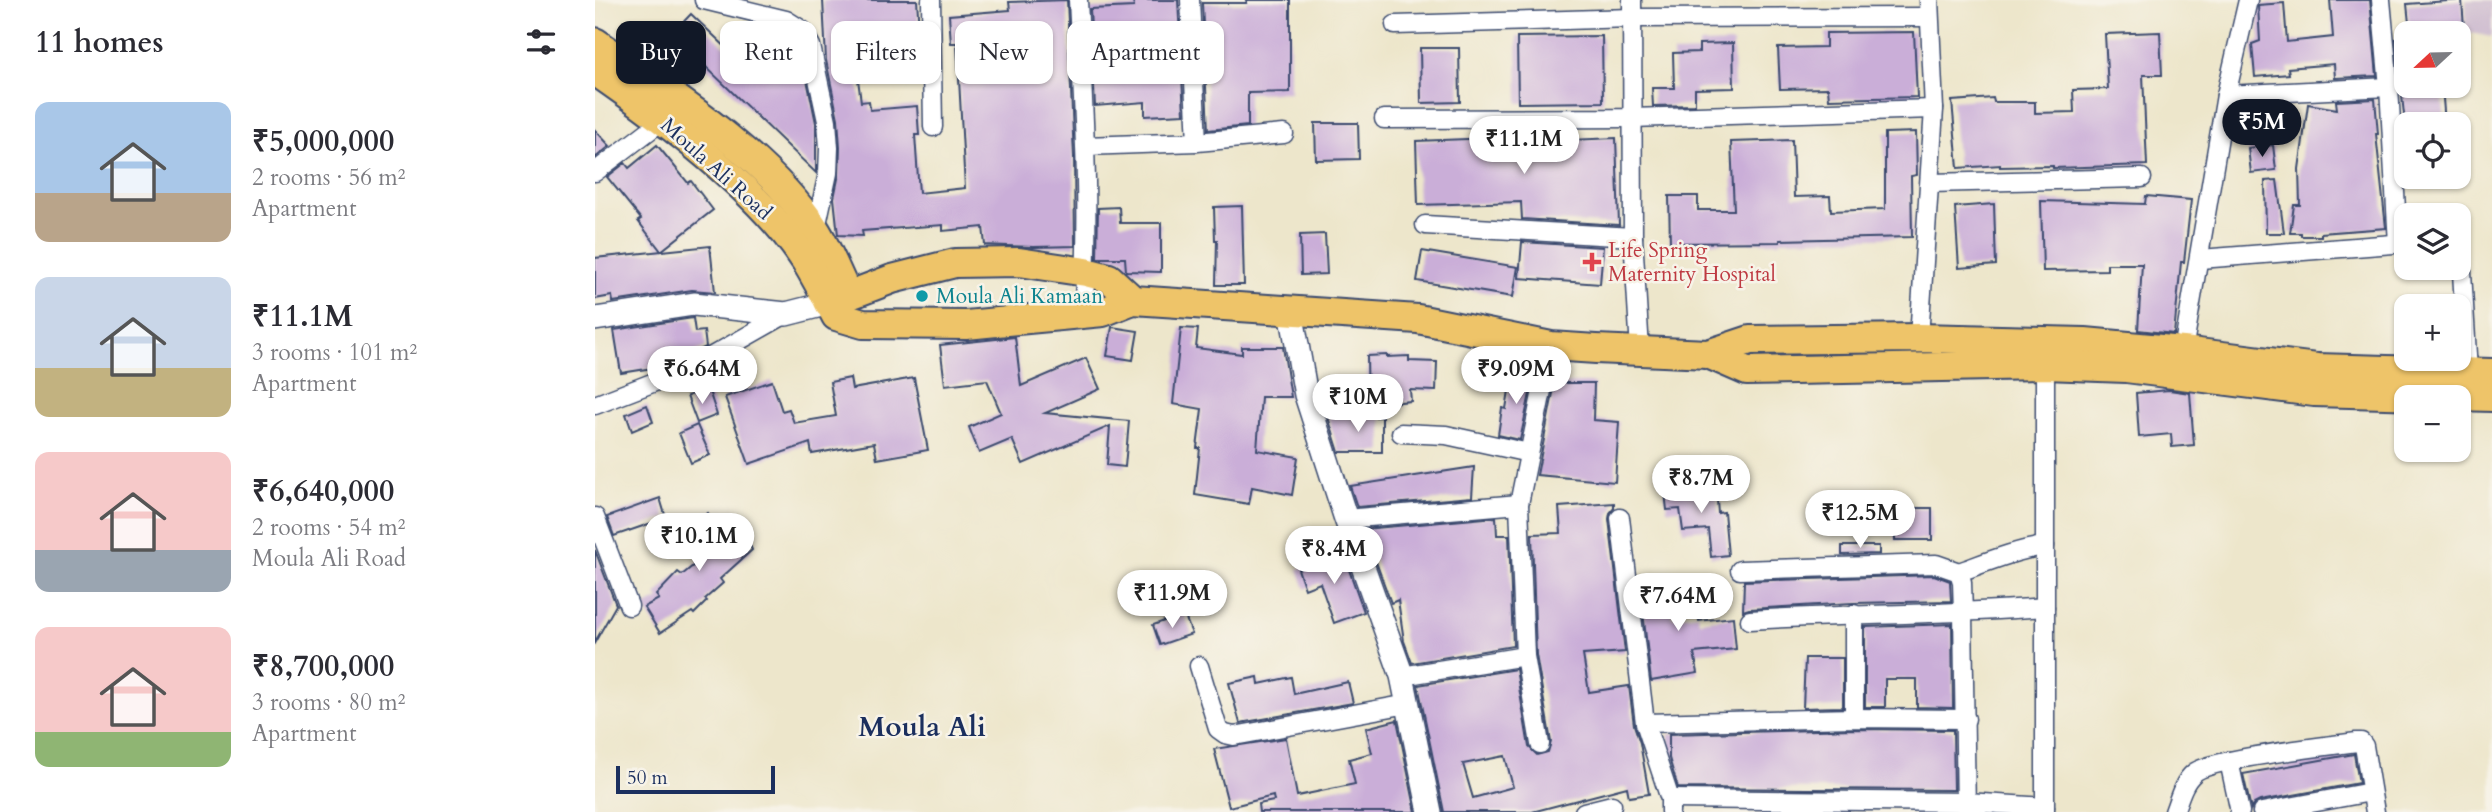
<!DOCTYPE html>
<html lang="en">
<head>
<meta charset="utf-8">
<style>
  body { margin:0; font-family:Cardo,serif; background:#f2f2f3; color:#2b2b33; height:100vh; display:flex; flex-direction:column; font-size:26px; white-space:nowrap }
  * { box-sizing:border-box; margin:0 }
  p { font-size:23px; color:#7c7c81 }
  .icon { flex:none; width:38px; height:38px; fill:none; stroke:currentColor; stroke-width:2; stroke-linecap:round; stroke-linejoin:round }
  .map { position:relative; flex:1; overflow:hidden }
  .panel { display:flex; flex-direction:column; background:#fff; width:595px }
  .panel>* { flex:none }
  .banner { position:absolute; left:21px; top:21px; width:665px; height:63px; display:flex; gap:14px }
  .needle { width:46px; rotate:248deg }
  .fabs { position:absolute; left:1799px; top:21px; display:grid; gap:14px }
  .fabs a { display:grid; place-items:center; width:77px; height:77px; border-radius:14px; background:#fff; box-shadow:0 2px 5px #0004; font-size:35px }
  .scale { position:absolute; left:21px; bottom:18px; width:159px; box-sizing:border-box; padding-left:7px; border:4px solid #1b2f5e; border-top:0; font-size:19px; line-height:24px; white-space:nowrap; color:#1b2f5e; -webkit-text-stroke:5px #f7f3e8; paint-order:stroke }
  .price { position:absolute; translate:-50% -60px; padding:0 16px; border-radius:24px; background:#fff; color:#222; font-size:23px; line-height:46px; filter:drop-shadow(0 2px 4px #0008) }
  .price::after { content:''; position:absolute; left:50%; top:42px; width:21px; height:16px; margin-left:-10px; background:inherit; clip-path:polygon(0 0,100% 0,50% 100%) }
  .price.current { background:#111827; color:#fff }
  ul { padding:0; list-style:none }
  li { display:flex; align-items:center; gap:21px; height:175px; padding:0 35px }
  li span { display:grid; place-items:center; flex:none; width:196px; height:140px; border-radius:14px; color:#555 }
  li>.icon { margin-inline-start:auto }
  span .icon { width:84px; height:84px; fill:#fffc; stroke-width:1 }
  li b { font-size:30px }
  h2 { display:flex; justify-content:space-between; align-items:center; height:84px; padding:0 35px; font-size:30px }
  .chip { padding:0 24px; border-radius:14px; background:#fff; box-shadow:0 2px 5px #0004; font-size:24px; line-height:63px }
  .chip.current { background:#111827; color:#fff }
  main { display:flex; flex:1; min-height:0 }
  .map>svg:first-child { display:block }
</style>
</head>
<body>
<main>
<section class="panel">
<h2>11 homes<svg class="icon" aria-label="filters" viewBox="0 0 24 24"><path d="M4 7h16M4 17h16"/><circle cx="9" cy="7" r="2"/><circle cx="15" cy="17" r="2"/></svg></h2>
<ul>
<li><span style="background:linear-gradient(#a9c7e8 65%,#b9a48a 0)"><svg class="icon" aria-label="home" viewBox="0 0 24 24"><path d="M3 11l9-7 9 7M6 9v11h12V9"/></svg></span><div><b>₹5,000,000</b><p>2 rooms · 56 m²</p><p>Apartment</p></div></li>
<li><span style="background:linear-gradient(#c9d6e8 65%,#c2b280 0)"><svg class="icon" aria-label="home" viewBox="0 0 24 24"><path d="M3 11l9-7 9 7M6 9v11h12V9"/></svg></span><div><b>₹11.1M</b><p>3 rooms · 101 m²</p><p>Apartment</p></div></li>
<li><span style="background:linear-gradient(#f6c9c9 70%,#9aa5b1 0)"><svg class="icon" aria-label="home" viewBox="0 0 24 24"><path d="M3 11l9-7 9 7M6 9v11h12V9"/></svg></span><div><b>₹6,640,000</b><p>2 rooms · 54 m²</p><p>Moula Ali Road</p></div></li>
<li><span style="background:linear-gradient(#f6c9c9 75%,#8fb573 0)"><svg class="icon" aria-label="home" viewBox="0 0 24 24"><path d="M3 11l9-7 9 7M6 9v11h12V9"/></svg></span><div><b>₹8,700,000</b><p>3 rooms · 80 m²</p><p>Apartment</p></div></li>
</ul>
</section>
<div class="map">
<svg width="1897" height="812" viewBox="0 0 1897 812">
  <rect width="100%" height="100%" fill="#f7f3e8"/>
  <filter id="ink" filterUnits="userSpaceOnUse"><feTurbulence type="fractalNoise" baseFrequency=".0143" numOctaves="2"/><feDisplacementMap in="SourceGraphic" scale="14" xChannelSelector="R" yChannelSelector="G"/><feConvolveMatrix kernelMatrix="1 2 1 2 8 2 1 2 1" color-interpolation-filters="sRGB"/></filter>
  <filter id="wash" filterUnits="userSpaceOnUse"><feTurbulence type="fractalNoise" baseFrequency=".00686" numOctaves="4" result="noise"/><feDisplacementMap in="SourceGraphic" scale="28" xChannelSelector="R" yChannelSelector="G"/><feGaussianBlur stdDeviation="1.57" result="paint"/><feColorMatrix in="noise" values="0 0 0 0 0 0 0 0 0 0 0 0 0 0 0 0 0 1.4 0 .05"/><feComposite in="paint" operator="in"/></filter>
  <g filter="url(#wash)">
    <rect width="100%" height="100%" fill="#ede6cb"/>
    <path fill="#cfbdd0" d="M1871,0H1897V37L1870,32Z"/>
    <g id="blocks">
      <g fill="#caaed8" fill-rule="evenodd">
        <path d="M228,0H322L324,29L257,34L266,102L274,101L275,110L322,106L324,135H320L324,193L370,188L362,43H356L354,15L415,10L414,2L472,0L479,157L480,246L439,247L390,245L388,227L348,231V225L267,231L268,236L243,235L239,198L244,174L245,147L243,119L231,60Z"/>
        <path d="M538,0H583L589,114L550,116V102L500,106L495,9L539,7Z"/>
        <path d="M651,0H695V92L653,93V126L613,130L607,3H652Z"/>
        <path d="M1735,0H1775L1782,76L1740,78L1739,64L1693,68L1694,74L1660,77L1657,44L1665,41L1663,5L1689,3L1692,42L1738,37Z"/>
        <path d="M1867,0L1869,28L1815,33L1812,4Z"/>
        <path d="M96,14L137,53L151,38L177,63L188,52L211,75L221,123V173L77,34Z"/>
        <path d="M1319,32L1322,97L1234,99L1233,88L1185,89L1183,48L1231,47V33Z"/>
        <path d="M1565,32L1567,75H1548L1552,165L1458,168V166L1405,167V165L1363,168L1357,101L1398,98L1399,102H1440V113L1479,112L1478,90L1513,89L1510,34Z"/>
        <path d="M1007,36L1008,102L923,103L922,37Z"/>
        <path d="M1811,38V86H1847L1850,124H1810L1801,39Z"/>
        <path d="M1138,43L1139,88L1100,89V105L1058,106L1057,88H1079L1078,53L1104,52V44Z"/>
        <path d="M825,48H864L865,102L826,103Z"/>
        <path d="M1780,99L1783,134H1781L1791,228L1726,233V236H1706V233H1695L1699,205H1705L1704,169L1713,104L1742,109L1741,101Z"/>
        <path d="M720,123H763L764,159L721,160Z"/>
        <path d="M0,130L15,146L0,158Z"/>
        <path d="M1321,132L1322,175L1316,176L1317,237L1185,240V242L1075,243L1074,196H1103V210H1139L1136,142L1197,140L1199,197L1235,196L1236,211L1290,209V133Z"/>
        <path d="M951,136V141L1021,138L1024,225L927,219L926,202L823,205L821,141Z"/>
        <path d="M62,145L93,183L96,181L118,210L66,251L43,221L46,219L12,177L30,163L34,168Z"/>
        <path d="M1678,145L1681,170L1656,173L1653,148Z"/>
        <path d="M1682,180L1689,233H1671L1670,181Z"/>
        <path d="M1551,196L1596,200L1589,262H1586L1579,334L1543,330L1547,264H1512V270L1448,271L1446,201L1550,204Z"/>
        <path d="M1399,204L1401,265L1364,268L1360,207Z"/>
        <path d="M647,206L649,285H621L622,240H620L619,207Z"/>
        <path d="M524,207L525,223H566V272L531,271L530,258H502L503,208Z"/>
        <path d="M730,234L732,274L706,275L705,235Z"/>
        <path d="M927,242L1008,247L1005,284L924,278Z"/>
        <path d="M115,246L120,292L97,290L18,302L17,296L0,299V258Z"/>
        <path d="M827,251L923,267L918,297L822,281Z"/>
        <path d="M98,318L100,332L109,331L111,347L70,366L26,373L19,330Z"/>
        <path d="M517,327L543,331L538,360L512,356Z"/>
        <path d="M586,328L603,329L601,348L647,354V347H688L696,397H666L662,450L703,457L697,495L657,487L654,504L600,495L605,448H602L607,409L578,404Z"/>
        <path d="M420,337L426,386L491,358L505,389L450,413L534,421L530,467L512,465L515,426L428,464L417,439L384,453L374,427L406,413L392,380L350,385L345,345Z"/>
        <path d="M792,355V357L814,356V361L842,362L841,391L815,390L816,401L794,403V410L773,411L772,356Z"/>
        <path d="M917,372L939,375L925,440L903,435L907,408L911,409Z"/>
        <path d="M255,378L257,389L319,378L333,450L282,459L279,443L217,454L215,443L154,464L130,397L177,381L187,411L194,409L199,423L241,416L235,382Z"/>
        <path d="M960,383H999L998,420L1024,422L1020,482L942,475Z"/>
        <path d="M1574,390L1595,393L1599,445L1577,447L1576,434L1544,437L1541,393Z"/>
        <path d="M107,391H114L122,415L102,423L92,396Z"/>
        <path d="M52,405L58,422L37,431L31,414Z"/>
        <path d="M733,417H787V452H744Z"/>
        <path d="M102,425L115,455L96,463L84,433Z"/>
        <path d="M879,467L877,497L762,507L755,486Z"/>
        <path d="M1121,487L1123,513L1129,512L1133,555L1116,557L1113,529L1088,531L1085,509L1072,510L1070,492Z"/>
        <path d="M65,498L71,518L19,536L12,517Z"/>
        <path d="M1019,503V508L1015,513L1014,519L1030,652L988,655L994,692L1034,686L1039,725L1045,743L1054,794L1034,797L1032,787L937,812H849L823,685L921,669L934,747L942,755L953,752L956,742L941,655L937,534L966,533L964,507ZM910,756L918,787L878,798L868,764Z"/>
        <path d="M1299,508H1337V540H1300Z"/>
        <path d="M113,513L130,537L146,524L157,550L125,579L128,583L110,599L112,601L99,614L97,612L65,633L49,607L64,599L61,595L83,572L87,575L111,555L92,529Z"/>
        <path d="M901,517L902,535H914L918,646L817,663L809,641L803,600L796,603L769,529Z"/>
        <path d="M1247,546H1284V554L1247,555Z"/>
        <path d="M0,550L21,605L0,642Z"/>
        <path d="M748,553L769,612L739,623L725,583L710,589L703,569Z"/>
        <path d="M1072,574L1077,617L1103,614L1104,621L1138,617L1141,649L1099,653L1103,673L1056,681L1044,577Z"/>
        <path d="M1339,575L1355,581L1356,601L1258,603L1154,609L1148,611L1149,581Z"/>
        <path d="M589,614L597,634L565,645L558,625Z"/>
        <path d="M1357,624L1358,708L1322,707V679H1290V707H1270V627Z"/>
        <path d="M1210,658H1248V707L1208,708Z"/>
        <path d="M663,677L664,684L696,677L699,694L753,682L758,703L645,723L634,683Z"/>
        <path d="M802,720L821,812H664L663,804L679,801L678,796L634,807L619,749L691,738L702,796L760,784L754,759L777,753L771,728Z"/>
        <path d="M1259,729L1358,730L1359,790L1083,788L1074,758V734Z"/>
        <path d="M1759,754L1764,783L1665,801L1659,804L1656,809L1648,774Z"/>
      </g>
    </g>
  </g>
  <g filter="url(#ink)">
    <use href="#blocks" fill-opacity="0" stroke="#3a4a6e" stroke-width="2"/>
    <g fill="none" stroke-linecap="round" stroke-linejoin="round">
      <g stroke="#3a4a6e" stroke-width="21">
        <g id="minor">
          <path d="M109,0L191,20L207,30L216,46L232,121L234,148L233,173L220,233"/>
          <path d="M336,0L338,127"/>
          <path d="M483,0C488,104 496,209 488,314"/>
          <path d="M595,0L602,142"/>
          <path d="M1037,0L1038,237L1045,350"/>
          <path d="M1786,0L1794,87L1803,244"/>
          <path d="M800,25L1037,18L1334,17"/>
          <path d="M1631,95L1794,87"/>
          <path d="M789,119L1036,118L1339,109"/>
          <path d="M490,146L602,142L689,134"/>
          <path d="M0,172L68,120"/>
          <path d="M1335,183L1547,178"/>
          <path d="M830,225L1038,237"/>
          <path d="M1864,258L1867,272L1873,372"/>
          <path d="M1605,259L1811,243"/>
          <path d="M1324,338L1339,109L1334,0"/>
          <path d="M1588,351L1631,95L1653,0"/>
          <path d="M0,405L96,368L191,314"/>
          <path d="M806,433L851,435L934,453"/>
          <path d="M0,517L34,606"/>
          <path d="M1025,518L1050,723L1075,799V812"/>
          <path d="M751,519L924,504"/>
          <path d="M1145,570L1341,564L1364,572L1367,582L1368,613L1371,812"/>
          <path d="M1364,572C1392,562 1421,550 1450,546"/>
          <path d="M1259,614V718"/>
          <path d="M1155,620C1253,614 1351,615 1450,607"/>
          <path d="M604,666L623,729L630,734L639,736L813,704"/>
          <path d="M807,676L930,656"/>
          <path d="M1050,723L1259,718L1371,719"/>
          <path d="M945,744L930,656L924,504L956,346"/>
          <path d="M1634,761L1645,812"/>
          <path d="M1075,799L1372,802L1450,807"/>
          <path d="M989,812L1017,805"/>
          <path d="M1450,812V365"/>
          <path d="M1579,812C1584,799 1588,782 1599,773C1614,759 1733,746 1761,742H1766L1769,746L1780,812"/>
          <path d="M1667,812L1776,792"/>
        </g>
      </g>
      <g stroke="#3a4a6e" stroke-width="26">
        <g id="tertiary">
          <path d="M696,311L711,395L751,519L807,676L835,812"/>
          <path d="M0,319L99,304L191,314L234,303"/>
        </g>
      </g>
      <g stroke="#3a4a6e" stroke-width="32">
        <g id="primary">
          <path d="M0,42C72,92 172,155 220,229C233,249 242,274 253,296"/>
          <path d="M0,71C68,118 165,190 210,260C221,278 231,297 241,316L268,324L371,325L508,312L538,300"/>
          <path d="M234,303L297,279L360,263L424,262L491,272L514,278L538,300L823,319L956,346L1001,349L1113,354L1155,340L1324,338L1490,342L1588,351L1722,368L1897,373"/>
          <path d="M1113,354L1152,371L1450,365L1531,368L1719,392L1897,397"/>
        </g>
      </g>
      <use href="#minor" stroke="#fff" stroke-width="18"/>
      <use href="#tertiary" stroke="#fff" stroke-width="23"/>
      <use href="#primary" stroke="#eec469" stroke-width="28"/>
    </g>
  </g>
  <path fill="#e0444e" stroke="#f7f3e8" stroke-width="2.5" d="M993.5 251.5h7v7h7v7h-7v7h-7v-7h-7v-7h7z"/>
  <circle fill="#0f9aa8" stroke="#f7f3e8" stroke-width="2.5" cx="327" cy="296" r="7"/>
  <g text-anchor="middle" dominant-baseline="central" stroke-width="5" stroke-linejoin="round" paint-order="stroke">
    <g font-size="21" fill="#1b2f5e" stroke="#f7f3e8">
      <text transform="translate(121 169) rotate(42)">Moula Ali Road</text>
    </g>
    <g font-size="21" fill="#be3a42" stroke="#f7f3e8" text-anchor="start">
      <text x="1013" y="250">Life Spring<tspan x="1013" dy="24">Maternity Hospital</tspan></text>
    </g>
    <g font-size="21" fill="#0d838f" stroke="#f7f3e8" text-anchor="start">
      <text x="341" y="296">Moula Ali Kamaan</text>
    </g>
    <g font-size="28" font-weight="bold" fill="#1b2f5e" stroke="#f7f3e8">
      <text x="327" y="727">Moula Ali</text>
    </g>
  </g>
</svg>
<div class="fabs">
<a><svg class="needle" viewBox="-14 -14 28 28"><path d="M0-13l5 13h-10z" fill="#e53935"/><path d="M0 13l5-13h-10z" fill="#7c7c81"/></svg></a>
<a><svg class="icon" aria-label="locate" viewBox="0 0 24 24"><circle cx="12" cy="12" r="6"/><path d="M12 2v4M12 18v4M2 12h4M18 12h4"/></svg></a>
<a><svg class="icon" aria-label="layers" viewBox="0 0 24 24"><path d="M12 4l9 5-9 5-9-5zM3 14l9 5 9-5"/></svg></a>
<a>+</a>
<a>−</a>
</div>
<div class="scale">50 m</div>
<b class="price current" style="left:1667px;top:159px">₹5M</b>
<b class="price" style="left:929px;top:176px">₹11.1M</b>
<b class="price" style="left:107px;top:406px">₹6.64M</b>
<b class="price" style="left:921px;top:406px">₹9.09M</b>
<b class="price" style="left:763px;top:434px">₹10M</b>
<b class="price" style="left:1106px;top:515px">₹8.7M</b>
<b class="price" style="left:1265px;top:550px">₹12.5M</b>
<b class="price" style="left:104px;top:573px">₹10.1M</b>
<b class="price" style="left:739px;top:586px">₹8.4M</b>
<b class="price" style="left:577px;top:630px">₹11.9M</b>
<b class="price" style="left:1083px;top:633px">₹7.64M</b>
<div class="banner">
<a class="chip current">Buy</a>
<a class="chip">Rent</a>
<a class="chip">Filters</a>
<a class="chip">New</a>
<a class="chip">Apartment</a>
</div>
</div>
</main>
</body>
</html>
